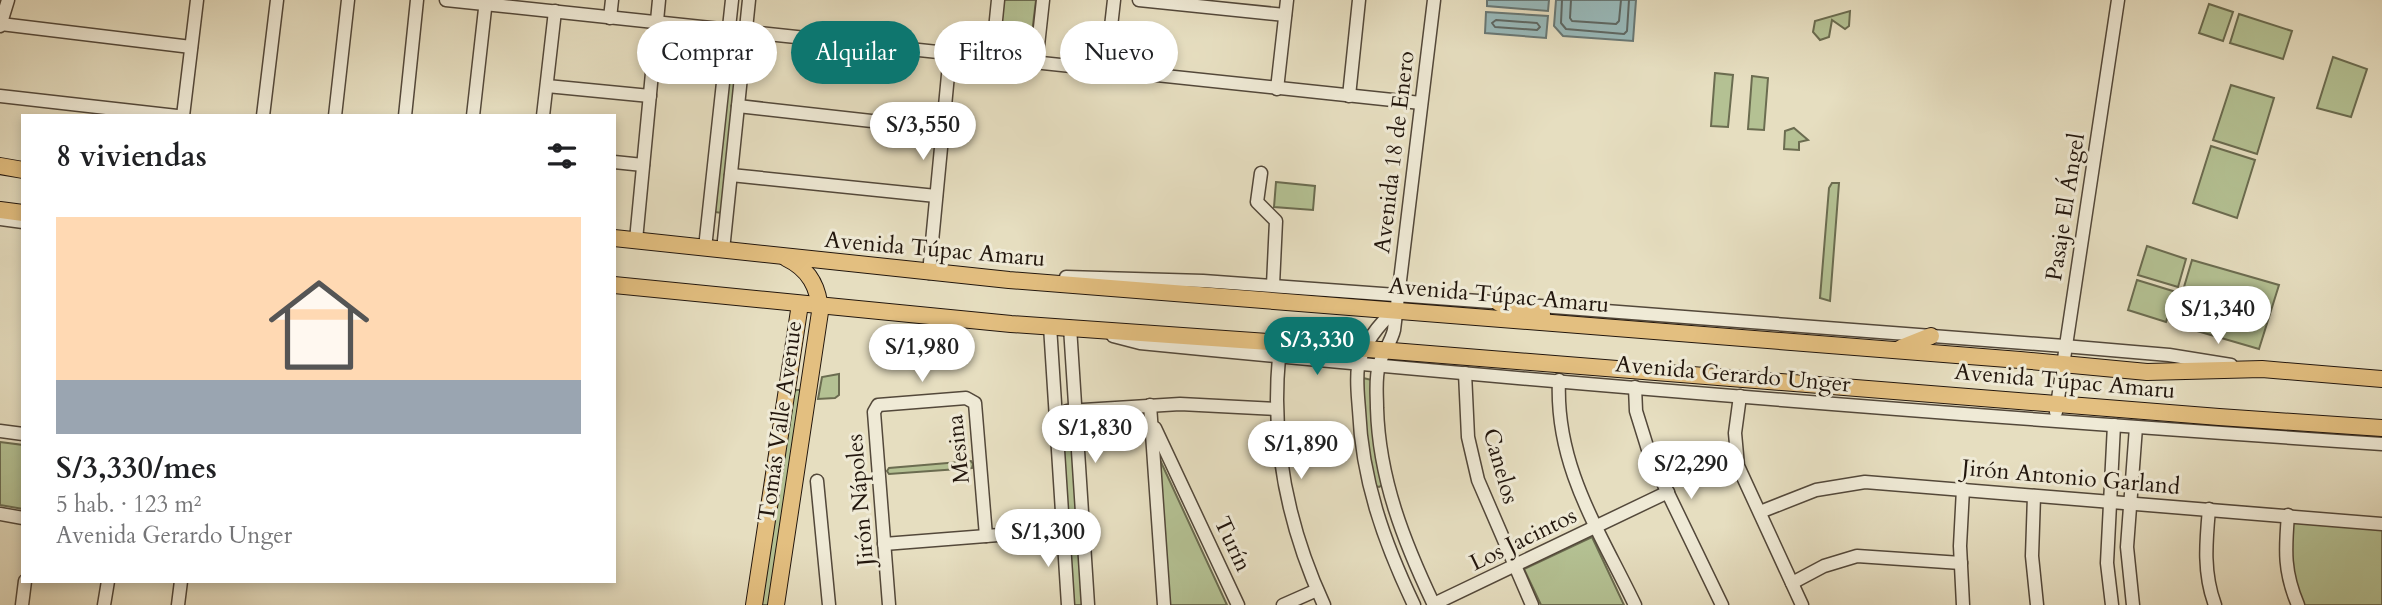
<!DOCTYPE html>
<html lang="es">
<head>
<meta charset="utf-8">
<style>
  body { margin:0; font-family:Cardo,serif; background:#f6f6f6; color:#202124; height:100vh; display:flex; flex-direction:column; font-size:26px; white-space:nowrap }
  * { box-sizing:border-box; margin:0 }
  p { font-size:23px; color:#757577 }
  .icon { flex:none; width:38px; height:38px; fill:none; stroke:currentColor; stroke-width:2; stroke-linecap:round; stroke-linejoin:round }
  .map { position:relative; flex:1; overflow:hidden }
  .sheet { position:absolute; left:21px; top:114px; width:595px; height:469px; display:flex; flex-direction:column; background:#fff; border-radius:0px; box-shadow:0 4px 10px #0003 }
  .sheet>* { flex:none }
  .top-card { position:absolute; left:637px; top:21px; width:665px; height:63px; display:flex; gap:14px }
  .price { position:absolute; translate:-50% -60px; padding:0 16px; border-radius:24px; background:#fff; color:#222; font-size:23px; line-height:46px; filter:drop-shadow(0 2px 4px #0008) }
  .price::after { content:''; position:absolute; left:50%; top:42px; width:21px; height:16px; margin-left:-10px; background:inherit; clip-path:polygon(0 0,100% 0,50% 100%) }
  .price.on { background:#0f766e; color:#fff }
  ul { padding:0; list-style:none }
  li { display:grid; align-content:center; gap:14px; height:371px; padding:0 35px }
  li span { display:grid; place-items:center; height:217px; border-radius:0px; color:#555 }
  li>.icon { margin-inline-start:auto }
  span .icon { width:126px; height:126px; fill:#fffc; stroke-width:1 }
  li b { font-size:30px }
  h2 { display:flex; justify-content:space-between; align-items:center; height:84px; padding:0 35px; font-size:30px }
  .pill { padding:0 24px; border-radius:32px; background:#fff; box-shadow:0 4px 10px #0003; font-size:24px; line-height:63px }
  .pill.on { background:#0f766e; color:#fff }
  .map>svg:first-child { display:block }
</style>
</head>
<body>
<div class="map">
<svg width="2382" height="605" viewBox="0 0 2382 605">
  <rect width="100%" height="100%" fill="#e6dec0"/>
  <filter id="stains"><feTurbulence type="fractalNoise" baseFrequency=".00286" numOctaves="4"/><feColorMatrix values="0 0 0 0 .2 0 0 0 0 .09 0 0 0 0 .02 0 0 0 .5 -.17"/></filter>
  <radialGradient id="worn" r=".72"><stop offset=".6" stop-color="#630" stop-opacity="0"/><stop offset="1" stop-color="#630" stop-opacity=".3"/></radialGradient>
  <g fill="#b4c193" stroke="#6b6c50" stroke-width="2">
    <path d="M1004,0H1036L1030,50L999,46Z"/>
    <path d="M2209,4L2233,12L2223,41L2199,33Z"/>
    <path d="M1850,11L1849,26L1845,29L1832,20L1829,37L1820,40L1813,32L1815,21Z"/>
    <path d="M2239,14L2292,31L2283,59L2230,43Z"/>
    <path d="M733,43L740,44L722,213L715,212Z"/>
    <path d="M2333,57L2367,69L2351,117L2317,108Z"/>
    <path d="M1715,73L1733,75L1728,127L1711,126Z"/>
    <path d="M1752,76L1768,78L1764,130L1748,129Z"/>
    <path d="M2231,85L2274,98L2257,154L2213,140Z"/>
    <path d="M1794,128L1808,140L1799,142V150L1784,149L1785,131Z"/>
    <path d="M2211,146L2255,160L2237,218L2193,203Z"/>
    <path d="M1276,182L1315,186L1313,210L1274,207Z"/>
    <path d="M1832,183H1839L1830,301L1820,298L1829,188Z"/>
    <path d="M2147,246L2186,259L2178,287L2138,275Z"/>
    <path d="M2192,260L2279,285L2259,349L2173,324Z"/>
    <path d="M2137,280L2176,292L2166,322L2128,310Z"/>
    <path d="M839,374V395L835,398L818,399L822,377Z"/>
    <path d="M1363,378L1372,380L1383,485L1379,487L1375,486L1366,441Z"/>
    <path d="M796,390H802L771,605H760L793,394Z"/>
    <path d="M1064,416L1070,418L1083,605H1071L1059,420Z"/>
    <path d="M0,442L23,445V509L0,505Z"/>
    <path d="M1160,460L1227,605H1168Z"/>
    <path d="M971,461L973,464L972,468L889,474L887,471L889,468Z"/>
    <path d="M2290,521L2382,528V605H2300L2294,592Z"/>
    <path d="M1592,537L1624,605H1541L1524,569Z"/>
  </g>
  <g fill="#99babb" stroke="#697875" stroke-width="2">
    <path d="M1487,0H1549L1548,11L1487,6Z"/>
    <path d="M1556,0H1636L1633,41L1563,36L1554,26Z"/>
    <path d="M1486,12L1548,16L1546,38L1485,33Z"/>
  </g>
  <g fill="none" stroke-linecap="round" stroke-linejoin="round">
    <g stroke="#5e6864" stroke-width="2">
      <path d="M1562,0L1561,23L1566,29L1624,34L1627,31L1629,0"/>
      <path d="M1571,0L1570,18L1572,21L1616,24L1619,21L1621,0"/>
      <path d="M1496,20L1537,23L1540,27L1537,30L1495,27L1492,23Z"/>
    </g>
    <g stroke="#53483a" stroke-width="15">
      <g id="minor">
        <path d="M446,0L1421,103"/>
        <path d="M1139,0L1285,15"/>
        <path d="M1434,0L1394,330C1391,343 1382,353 1379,365C1375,379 1377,394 1377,408C1379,479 1404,542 1434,605"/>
        <path d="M610,18L612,0"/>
        <path d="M1,24L191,47"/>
        <path d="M0,26L8,0"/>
        <path d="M992,59L998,0"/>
        <path d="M1036,64L1043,0"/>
        <path d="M1106,71L1114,0"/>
        <path d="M547,86L650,96"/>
        <path d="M1277,89L1287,0"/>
        <path d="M0,96L177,116"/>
        <path d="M1349,96L1359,0"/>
        <path d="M738,106L943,129"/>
        <path d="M183,116L197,0"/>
        <path d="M263,116L277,0"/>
        <path d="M335,116L348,0"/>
        <path d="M405,116L417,0"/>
        <path d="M473,116L486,0"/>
        <path d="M543,116L555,11"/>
        <path d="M614,162L643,165"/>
        <path d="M1261,173L1257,202L1276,221L1273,285"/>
        <path d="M731,175L936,196"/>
        <path d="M0,219L23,222"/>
        <path d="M636,240L659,0"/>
        <path d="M705,248L732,0"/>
        <path d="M723,250L749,0"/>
        <path d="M929,273L950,54"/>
        <path d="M1066,277L1203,281L1506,303"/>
        <path d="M1527,305L2064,346L2169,355L2231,365"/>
        <path d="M1396,310C1378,324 1363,345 1358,367C1356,381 1358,396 1359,410C1362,480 1384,542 1414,605"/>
        <path d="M1050,326L1068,605"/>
        <path d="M1070,327L1088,605"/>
        <path d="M1113,336L1140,343C1554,384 1968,416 2382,444"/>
        <path d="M1279,357C1271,443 1288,527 1324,605"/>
        <path d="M1465,373L1468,437L1478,480L1532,605"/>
        <path d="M1559,380C1555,466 1599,530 1635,605"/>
        <path d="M1635,387L1636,411L1650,456L1722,605"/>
        <path d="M1740,396L1735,433L1738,466L1802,605"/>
        <path d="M1150,405L1164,605"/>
        <path d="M1067,411L1180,404L1276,409"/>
        <path d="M2056,412L2118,0"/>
        <path d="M1155,428L1238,605"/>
        <path d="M0,431L23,434"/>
        <path d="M817,481L829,605"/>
        <path d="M1963,489L1960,546L1963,605"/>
        <path d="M2034,496L2032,556L2037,605"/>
        <path d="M2209,509C2206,542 2203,573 2215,605"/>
        <path d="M1760,512L1816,490L1865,482L2382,524"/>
        <path d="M0,514L23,518"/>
        <path d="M2288,515C2285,551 2284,572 2298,605"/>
        <path d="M884,544L1062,530"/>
        <path d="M1792,583L1824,566L1857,556L1961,563"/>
        <path d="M1434,604L1668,492"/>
        <path d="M22,605L25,581"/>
        <path d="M104,605L108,581"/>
        <path d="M178,605L181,581"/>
        <path d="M889,605L874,412L878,405L966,398L975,403L986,536"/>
        <path d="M1283,605L1317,590"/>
        <path d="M2112,605L2107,563L2114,425"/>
        <path d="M2133,605L2127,547L2136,427"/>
      </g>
    </g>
    <g stroke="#22160d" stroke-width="18">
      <g id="major">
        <path d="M0,166L23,170"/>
        <path d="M0,210L23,213"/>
        <path d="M614,238L1009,280L2020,360L2147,372L2262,369L2382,379"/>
        <path d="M614,285L1011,324L1355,348L2219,417L2382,428"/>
        <path d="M1499,303L1542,314"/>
        <path d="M1901,348L1931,336"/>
        <path d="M754,605L800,304"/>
        <path d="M776,605L820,312C819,287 809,269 786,258"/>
      </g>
    </g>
    <use href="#minor" stroke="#efead6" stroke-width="12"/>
    <use href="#major" stroke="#e3bf80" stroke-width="16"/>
  </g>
  <g text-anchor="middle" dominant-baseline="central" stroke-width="6" stroke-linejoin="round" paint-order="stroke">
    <g font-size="23" fill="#22160d" stroke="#efead6">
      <text transform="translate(1394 152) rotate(-83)">Avenida 18 de Enero</text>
      <text transform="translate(2065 207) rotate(-81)">Pasaje El Ángel</text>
      <text transform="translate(935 249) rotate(5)">Avenida Túpac Amaru</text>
      <text transform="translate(1499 295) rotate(5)">Avenida Túpac Amaru</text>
      <text transform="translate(1733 374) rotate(5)">Avenida Gerardo Unger</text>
      <text transform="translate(2065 381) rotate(5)">Avenida Túpac Amaru</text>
      <text transform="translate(780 421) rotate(-82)">Tomás Valle Avenue</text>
      <text transform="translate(958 449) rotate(-96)">Mesina</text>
      <text transform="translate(1501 466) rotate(74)">Canelos</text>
      <text transform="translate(2071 477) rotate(5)">Jirón Antonio Garland</text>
      <text transform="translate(860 500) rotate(-95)">Jirón Nápoles</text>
      <text transform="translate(1523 539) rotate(-26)">Los Jacintos</text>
      <text transform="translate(1233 544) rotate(65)">Turín</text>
    </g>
  </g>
  <rect width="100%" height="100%" filter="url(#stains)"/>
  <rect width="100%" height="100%" fill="url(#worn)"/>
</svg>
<b class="price" style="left:923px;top:162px">S/3,550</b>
<b class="price" style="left:2218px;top:346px">S/1,340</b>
<b class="price on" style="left:1317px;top:377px">S/3,330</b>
<b class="price" style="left:922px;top:384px">S/1,980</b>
<b class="price" style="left:1095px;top:465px">S/1,830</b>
<b class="price" style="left:1301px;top:481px">S/1,890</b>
<b class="price" style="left:1691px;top:501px">S/2,290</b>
<b class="price" style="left:1048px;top:569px">S/1,300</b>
<div class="top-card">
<a class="pill">Comprar</a>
<a class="pill on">Alquilar</a>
<a class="pill">Filtros</a>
<a class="pill">Nuevo</a>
</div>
<section class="sheet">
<h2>8 viviendas<svg class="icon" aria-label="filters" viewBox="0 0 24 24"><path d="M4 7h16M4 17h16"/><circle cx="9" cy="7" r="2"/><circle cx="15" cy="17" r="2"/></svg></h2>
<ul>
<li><span style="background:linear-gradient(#ffd9b3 75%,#9aa5b1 0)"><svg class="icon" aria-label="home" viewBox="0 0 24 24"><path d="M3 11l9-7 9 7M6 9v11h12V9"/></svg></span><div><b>S/3,330/mes</b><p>5 hab. · 123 m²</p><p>Avenida Gerardo Unger</p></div></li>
</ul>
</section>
</div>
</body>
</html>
